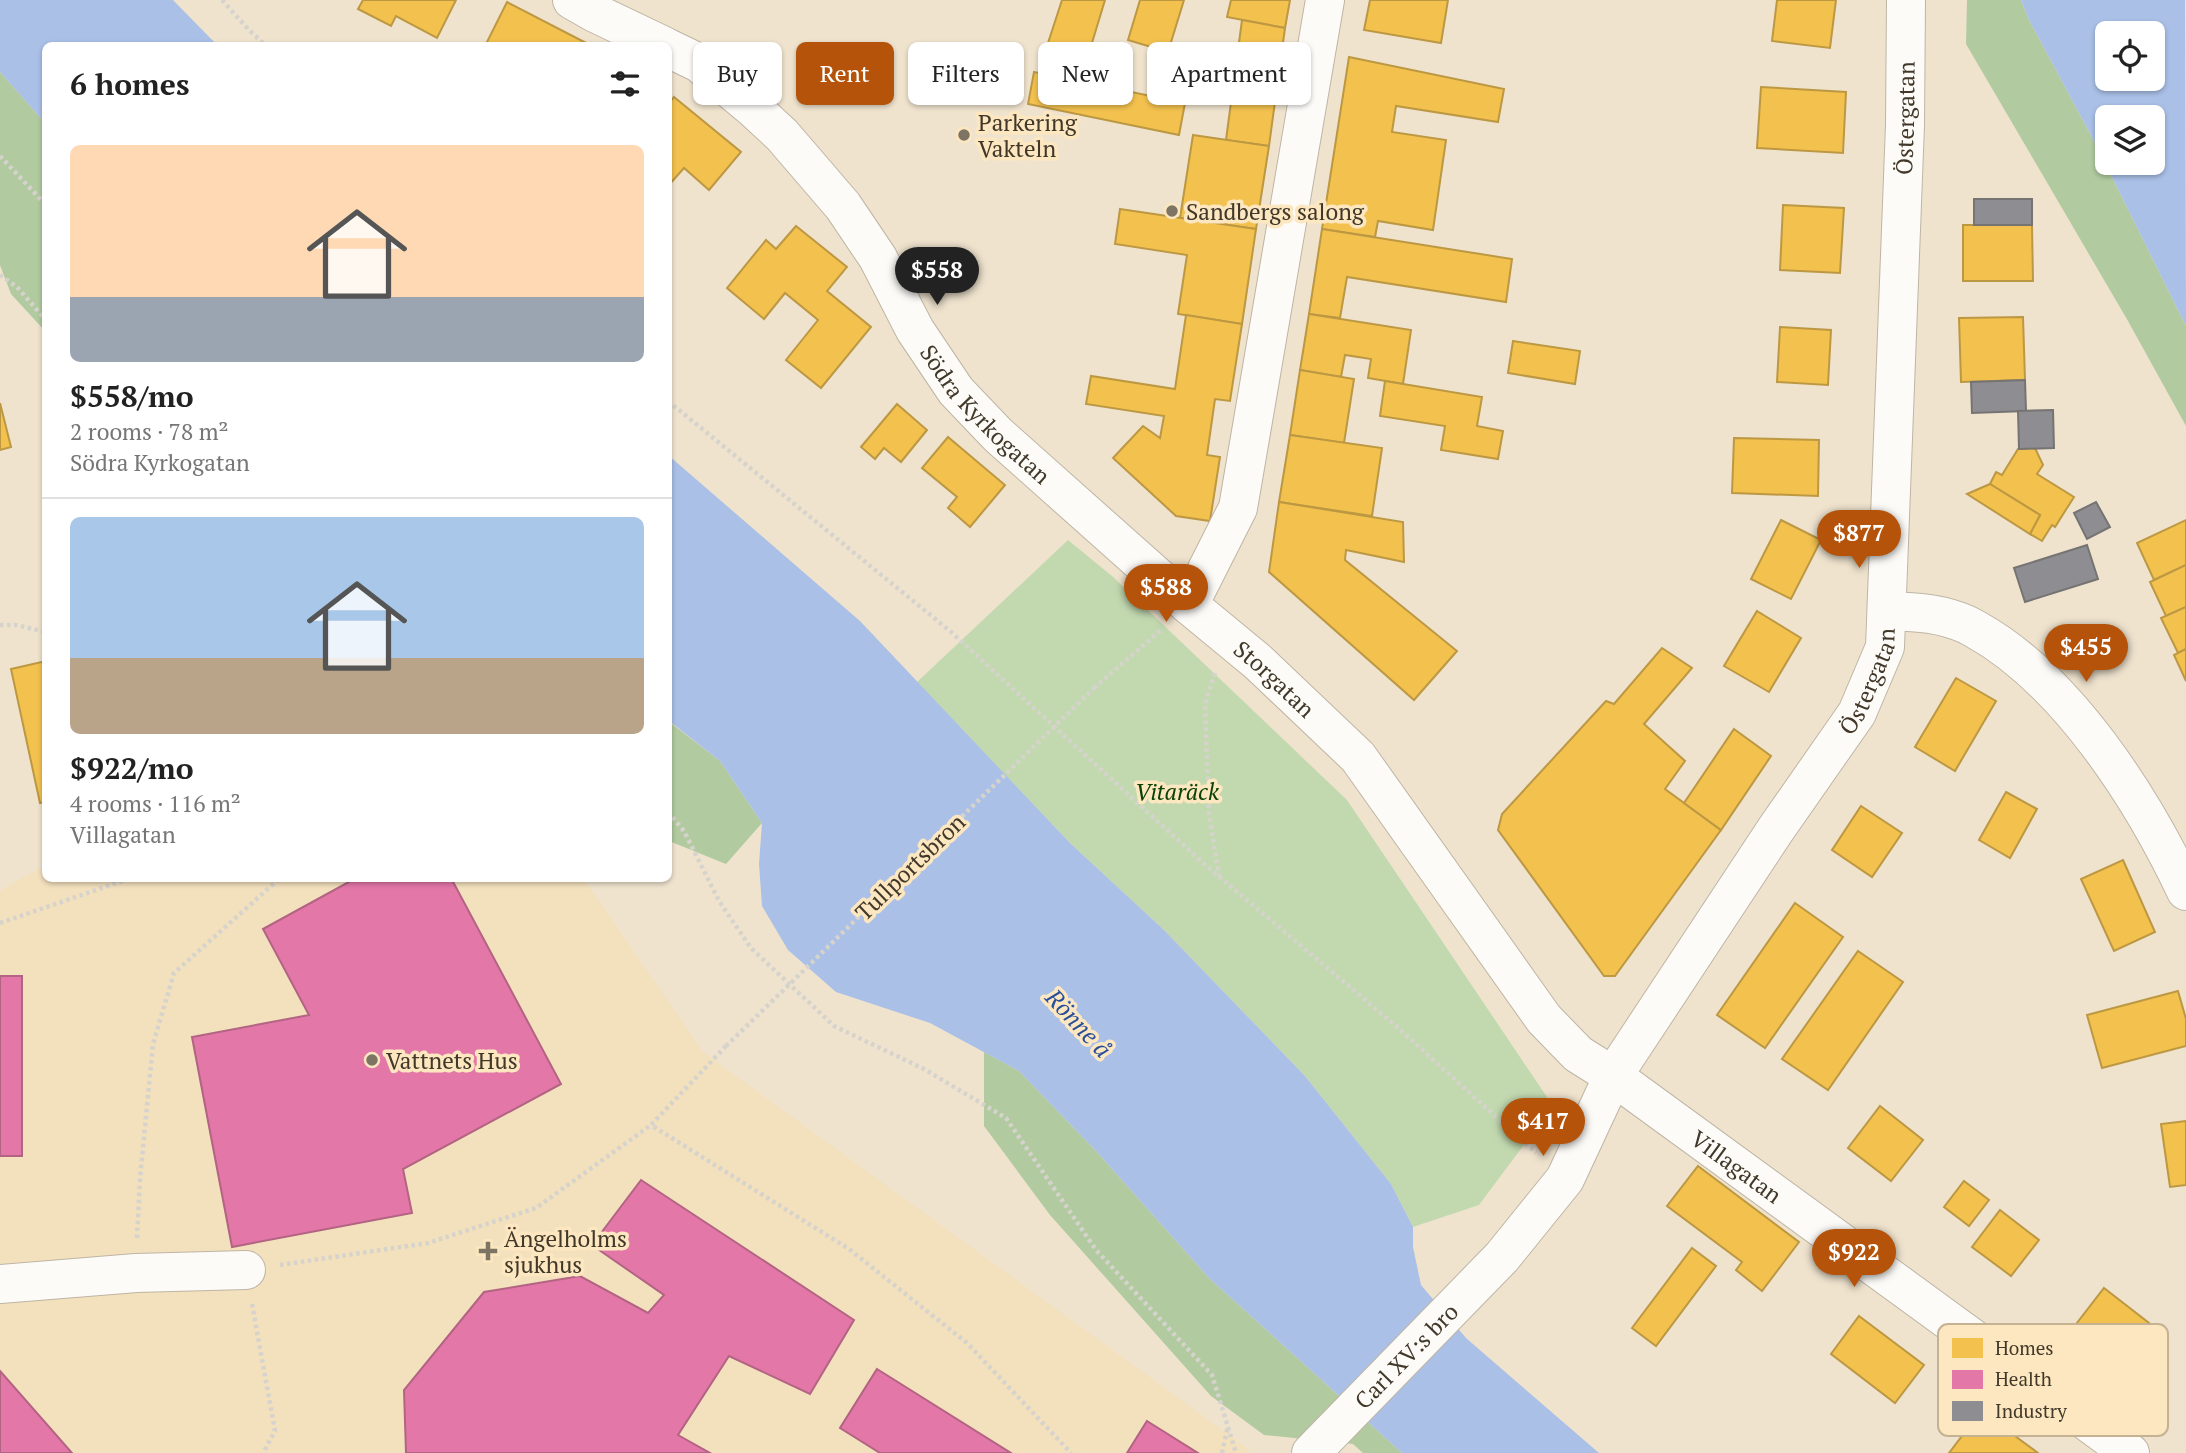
<!DOCTYPE html>
<html lang="en">
<head>
<meta charset="utf-8">
<style>
  body { margin:0; font-family:"PT Serif",serif; background:#f6f6f6; color:#222; height:100vh; display:flex; flex-direction:column; font-size:26px; white-space:nowrap }
  * { box-sizing:border-box; margin:0 }
  p { font-size:23px; color:#767676 }
  .icon { flex:none; width:38px; height:38px; fill:none; stroke:currentColor; stroke-width:2; stroke-linecap:round; stroke-linejoin:round }
  .map { position:relative; flex:1; overflow:hidden }
  .drawer { position:absolute; left:42px; top:42px; width:630px; height:840px; display:flex; flex-direction:column; background:#fff; border-radius:10px; box-shadow:0 2px 5px #0004 }
  .drawer>* { flex:none }
  .top-card { position:absolute; left:693px; top:42px; width:665px; height:63px; display:flex; gap:14px }
  .tools { position:absolute; left:2095px; top:21px; display:grid; gap:14px }
  .tools a { display:grid; place-items:center; width:70px; height:70px; border-radius:10px; background:#fff; box-shadow:0 2px 5px #0004; font-size:35px }
  .price { position:absolute; translate:-50% -60px; padding:0 16px; border-radius:24px; background:#b45309; color:#fff; font-size:23px; line-height:46px; filter:drop-shadow(0 2px 4px #0008) }
  .price::after { content:''; position:absolute; left:50%; top:42px; width:21px; height:16px; margin-left:-10px; background:inherit; clip-path:polygon(0 0,100% 0,50% 100%) }
  .price.selected { background:#222; color:#fff }
  ul { padding:0; list-style:none }
  li { display:grid; align-content:center; gap:14px; height:371px; padding:0 28px }
  li+li { border-top:2px solid #e0e0e0 }
  li span { display:grid; place-items:center; height:217px; border-radius:10px; color:#555 }
  li>.icon { margin-inline-start:auto }
  span .icon { width:126px; height:126px; fill:#fffc; stroke-width:1 }
  li b { font-size:30px }
  h2 { display:flex; justify-content:space-between; align-items:center; height:84px; padding:0 28px; font-size:30px }
  .pill { padding:0 24px; border-radius:10px; background:#fff; box-shadow:0 2px 5px #0004; font-size:24px; line-height:63px }
  .pill.selected { background:#b45309; color:#fff }
  .map>svg:first-child { display:block }
</style>
</head>
<body>
<div class="map">
<svg width="2186" height="1453" viewBox="0 0 2186 1453">
  <rect width="100%" height="100%" fill="#efe3ce"/>
  <path fill="#f3e0bd" d="M45,865L46,878L584,879L703,1052L1250,1450L1248,1453H0V891Z"/>
  <path fill="#c2d9b0" d="M1068,540L1112,576L1347,800L1553,1106L1479,1205L1413,1227L1391,1184L1305,1076L1164,930L1070,843L917,682Z"/>
  <g fill="#b1ca9f">
    <path d="M1967,0H2021L2029,20L2094,141L2186,326V426L2128,321L1966,44Z"/>
    <path d="M0,72L45,123V331L11,294L0,265Z"/>
    <path d="M668,721L720,761L762,823L726,864L669,841Z"/>
    <path d="M984,1052L1019,1071L1096,1151L1209,1278L1402,1453H1363L1353,1444L1264,1435L1211,1396L1050,1215L984,1126Z"/>
  </g>
  <g fill="#aac0e7" fill-rule="evenodd">
    <path d="M0,0H173L217,45L46,46L45,123L0,72Z"/>
    <path d="M2021,0H2185L2186,326L2094,141L2029,20ZM2152,33V79H2107V33ZM2152,117V163H2107V117Z"/>
    <path d="M668,455L860,621L1070,843L1164,930L1305,1076L1391,1184L1413,1227V1247L1421,1285L1466,1338L1599,1453H1402L1209,1278L1096,1151L1019,1071L930,1023L836,992L788,950L762,906L759,864L762,823L720,761L669,721Z"/>
  </g>
  <g fill="#f2c14e" stroke="#bd9843" stroke-width="2">
    <path d="M363,0H456L437,38L396,16L391,26L358,9Z"/>
    <path d="M1062,0H1105L1088,56L1048,43Z"/>
    <path d="M1140,0H1184L1168,52L1128,40Z"/>
    <path d="M1231,0H1290L1285,28L1227,17Z"/>
    <path d="M1370,0H1448L1441,43L1364,30Z"/>
    <path d="M1777,0H1836L1830,48L1772,41Z"/>
    <path d="M507,2L592,46H485Z"/>
    <path d="M1242,20L1285,28L1269,146L1226,140Z"/>
    <path d="M1349,57L1504,89L1498,122L1396,106L1392,132L1446,140L1433,230L1378,221L1375,237L1322,229Z"/>
    <path d="M1034,72L1185,103L1179,135L1028,104Z"/>
    <path d="M1761,87L1846,92L1843,153L1757,148Z"/>
    <path d="M674,97L741,152L709,190L684,168L668,186V104Z"/>
    <path d="M1193,135L1269,146L1256,229L1180,218Z"/>
    <path d="M1783,205L1844,208L1840,273L1780,270Z"/>
    <path d="M1120,209L1256,229L1242,324L1178,314L1187,255L1115,244Z"/>
    <path d="M1963,225H2032L2033,281H1963Z"/>
    <path d="M796,226L847,267L827,291L871,327L821,388L786,360L818,320L785,293L764,319L727,288L766,240L776,249Z"/>
    <path d="M1322,229L1512,259L1506,302L1347,277L1340,318L1309,314Z"/>
    <path d="M1309,314L1411,330L1403,384L1368,378L1371,359L1345,355L1341,377L1300,370Z"/>
    <path d="M1186,315L1242,324L1230,401L1215,399L1207,455L1220,457L1210,521L1176,516L1113,458L1143,426L1160,438L1164,416L1086,404L1091,376L1175,389Z"/>
    <path d="M2023,317L2025,380L1961,382L1959,318Z"/>
    <path d="M1780,327L1831,330L1828,385L1777,382Z"/>
    <path d="M1513,341L1580,351L1575,384L1508,373Z"/>
    <path d="M1300,370L1354,379L1344,443L1290,435Z"/>
    <path d="M1385,381L1482,397L1477,426L1503,431L1498,459L1441,450L1445,426L1380,416Z"/>
    <path d="M0,403L11,447L0,450Z"/>
    <path d="M897,404L927,430L901,462L884,448L875,459L861,447Z"/>
    <path d="M1290,435L1382,448L1372,516L1279,502Z"/>
    <path d="M948,437L1005,485L970,527L948,508L957,497L922,468Z"/>
    <path d="M1734,438L1819,440L1818,496L1732,493Z"/>
    <path d="M2035,448L2043,465L2037,474L2074,497L2055,527L2052,525L2042,541L2030,534L2040,515L1990,484L1996,472L2002,475L2018,449Z"/>
    <path d="M1990,484L2040,515L2030,534L1967,494Z"/>
    <path d="M1279,502L1403,522L1404,562L1346,550L1345,560L1457,651L1414,700L1269,572Z"/>
    <path d="M1781,520L1821,540L1791,599L1751,579Z"/>
    <path d="M2186,520V565L2154,580L2137,543Z"/>
    <path d="M2186,565V607L2166,616L2150,582Z"/>
    <path d="M2186,607V649L2178,653L2161,618Z"/>
    <path d="M1757,611L1801,638L1769,692L1724,666Z"/>
    <path d="M1662,648L1692,668L1644,724L1685,761L1665,789L1721,830L1615,976H1604L1498,830L1502,814L1606,701L1614,704Z"/>
    <path d="M2186,649V681L2174,655Z"/>
    <path d="M46,661V802L40,803L11,669Z"/>
    <path d="M1956,678L1996,701L1955,771L1915,747Z"/>
    <path d="M1734,729L1771,756L1721,830L1684,803Z"/>
    <path d="M2006,792L2037,809L2010,858L1979,840Z"/>
    <path d="M1861,806L1902,833L1872,877L1832,850Z"/>
    <path d="M2123,860L2155,932L2114,951L2081,879Z"/>
    <path d="M1795,903L1843,937L1765,1048L1717,1015Z"/>
    <path d="M1858,951L1903,982L1828,1090L1782,1059Z"/>
    <path d="M2178,991L2186,1019V1046L2102,1068L2087,1015Z"/>
    <path d="M1880,1106L1923,1140L1891,1181L1848,1148Z"/>
    <path d="M2186,1121V1185L2170,1187L2161,1124Z"/>
    <path d="M1698,1166L1799,1242L1762,1291L1736,1270L1742,1262L1667,1206Z"/>
    <path d="M1964,1181L1989,1200L1969,1226L1944,1207Z"/>
    <path d="M2000,1210L2039,1240L2011,1276L1972,1247Z"/>
    <path d="M1692,1248L1716,1266L1656,1346L1632,1328Z"/>
    <path d="M2104,1288L2149,1323L2118,1363L2073,1328Z"/>
    <path d="M1859,1316L1924,1365L1895,1403L1831,1354Z"/>
    <path d="M1981,1411L2038,1453H1949Z"/>
  </g>
  <g fill="#e377a8" stroke="#b26482" stroke-width="2">
    <path d="M356,878H451L561,1084L403,1169L412,1213L232,1247L192,1037L309,1015L263,929Z"/>
    <rect x="0" y="976" width="22" height="180"/>
    <path d="M641,1180L854,1320L810,1394L729,1356L678,1435L710,1453H406L404,1390L484,1292L580,1276L648,1313L664,1295L592,1245Z"/>
    <path d="M877,1369L1011,1453H880L840,1428Z"/>
    <path d="M0,1371L72,1453H0Z"/>
    <path d="M1147,1421L1198,1453H1127Z"/>
  </g>
  <g fill="#8d8d92" stroke="#767472" stroke-width="2">
    <rect x="1974" y="199" width="58" height="26"/>
    <path d="M2025,380L2026,411L1972,413L1971,382Z"/>
    <path d="M2053,410L2054,448L2019,449L2018,411Z"/>
    <path d="M2096,502L2110,527L2087,539L2074,513Z"/>
    <path d="M2087,545L2098,579L2025,602L2014,568Z"/>
  </g>
  <g fill="none" stroke-linecap="round" stroke-linejoin="round">
    <g stroke="#beb5a4" stroke-width="40">
      <g id="minor">
        <path d="M572,0L593,12L664,46"/>
        <path id="s1" d="M1325,0L1238,508L1189,605L1258,662L1358,757L1544,1019L1578,1054L1613,1076L2130,1453"/>
        <path id="s2" d="M668,48L699,63L755,110L782,135L843,206L878,258L915,330L956,391L998,435L1189,605"/>
        <path d="M1887,612C1917,611 1949,614 1975,629C2067,680 2142,798 2186,891"/>
        <path d="M0,1284L136,1273L246,1270"/>
        <path id="s3" d="M1311,1453L1502,1257L1565,1179L1613,1076L1776,829L1857,713L1885,647L1905,125L1906,0"/>
      </g>
    </g>
    <g stroke="#d6d3cc" stroke-width="4.5" stroke-dasharray="3.5 3.5" stroke-linecap="butt">
      <path d="M222,0L248,29L266,46"/>
      <path d="M0,156L46,205"/>
      <path d="M0,275L17,287L46,320"/>
      <path d="M668,401L950,631L1203,863L1396,1026L1536,1153"/>
      <path d="M0,625H16L46,632"/>
      <path d="M1215,673L1205,704L1209,815L1219,876"/>
      <path d="M1094,688L1162,629"/>
      <path d="M668,812L684,831L719,901L751,948L834,1026L924,1069L1006,1118L1096,1250L1212,1375L1236,1453"/>
      <path d="M0,923L131,878"/>
      <path d="M726,1046L651,1125L849,1249L967,1343L1071,1453"/>
      <path d="M137,1238L140,1179L153,1044L174,973L280,878"/>
      <path d="M280,1265L428,1243L536,1208L651,1125"/>
      <path d="M252,1304L275,1431L263,1453"/>
      <path d="M1222,1453L1228,1426"/>
    </g>
    <use href="#minor" stroke="#fdfbf8" stroke-width="38"/>
    <path stroke="#d6d3cc" stroke-width="4.5" stroke-dasharray="3.5 3.5" stroke-linecap="butt" d="M726,1046L1094,688"/>
  </g>
  <g fill="#7e7463" stroke="#fde7c0" stroke-width="2.5">
    <circle cx="964" cy="135" r="7"/>
    <circle cx="1172" cy="211" r="7"/>
    <circle cx="372" cy="1060" r="7"/>
    <path d="M484.5 1240.5h7v7h7v7h-7v7h-7v-7h-7v-7h7z"/>
  </g>
  <g text-anchor="middle" dominant-baseline="central" stroke-width="7" stroke-linejoin="round" paint-order="stroke">
    <g font-size="23" fill="#413829" stroke="#fde7c0">
      <text stroke="none"><textPath href="#s3" startOffset="1526">Östergatan</textPath></text>
      <text stroke="none"><textPath href="#s2" startOffset="492">Södra Kyrkogatan</textPath></text>
      <text stroke="none"><textPath href="#s1" startOffset="737">Storgatan</textPath></text>
      <text stroke="none"><textPath href="#s3" startOffset="959">Östergatan</textPath></text>
      <text transform="translate(910 867) rotate(-44)">Tullportsbron</text>
      <text stroke="none"><textPath href="#s1" startOffset="1416">Villagatan</textPath></text>
      <text stroke="none"><textPath href="#s3" startOffset="136">Carl XV:s bro</textPath></text>
    </g>
    <g font-size="23" fill="#413829" stroke="#fde7c0" text-anchor="start">
      <text x="978" y="122">Parkering<tspan x="978" dy="26">Vakteln</tspan></text>
      <text x="1186" y="211">Sandbergs salong</text>
      <text x="386" y="1060">Vattnets Hus</text>
      <text x="504" y="1238">Ängelholms<tspan x="504" dy="26">sjukhus</tspan></text>
    </g>
    <g font-size="23" font-style="italic" fill="#0a4305" stroke="#fde7c0">
      <text x="1177" y="791">Vitaräck</text>
    </g>
    <g font-size="24" font-style="italic" fill="#274e9a" stroke="#fde7c0">
      <text transform="translate(1079 1023) rotate(47)">Rönne å</text>
    </g>
  </g>
  <rect x="1938" y="1324" width="230" height="112" rx="10" fill="#fde7c0" stroke="#c5b293" stroke-width="2"/>
  <rect x="1952" y="1338" width="31" height="20" fill="#f2c14e"/>
  <rect x="1952" y="1370" width="31" height="19" fill="#e377a8"/>
  <rect x="1952" y="1401" width="31" height="20" fill="#8d8d92"/>
  <g font-size="19" fill="#413829">
    <text x="1995" y="1355">Homes</text>
    <text x="1995" y="1386">Health</text>
    <text x="1995" y="1418">Industry</text>
  </g>
</svg>
<div class="tools">
<a><svg class="icon" aria-label="locate" viewBox="0 0 24 24"><circle cx="12" cy="12" r="6"/><path d="M12 2v4M12 18v4M2 12h4M18 12h4"/></svg></a>
<a><svg class="icon" aria-label="layers" viewBox="0 0 24 24"><path d="M12 4l9 5-9 5-9-5zM3 14l9 5 9-5"/></svg></a>
</div>
<b class="price selected" style="left:937px;top:307px">$558</b>
<b class="price" style="left:1859px;top:570px">$877</b>
<b class="price" style="left:1166px;top:624px">$588</b>
<b class="price" style="left:2086px;top:684px">$455</b>
<b class="price" style="left:1543px;top:1158px">$417</b>
<b class="price" style="left:1854px;top:1289px">$922</b>
<div class="top-card">
<a class="pill">Buy</a>
<a class="pill selected">Rent</a>
<a class="pill">Filters</a>
<a class="pill">New</a>
<a class="pill">Apartment</a>
</div>
<section class="drawer">
<h2>6 homes<svg class="icon" aria-label="filters" viewBox="0 0 24 24"><path d="M4 7h16M4 17h16"/><circle cx="9" cy="7" r="2"/><circle cx="15" cy="17" r="2"/></svg></h2>
<ul>
<li><span style="background:linear-gradient(#ffd9b3 70%,#9aa5b1 0)"><svg class="icon" aria-label="home" viewBox="0 0 24 24"><path d="M3 11l9-7 9 7M6 9v11h12V9"/></svg></span><div><b>$558/mo</b><p>2 rooms · 78 m²</p><p>Södra Kyrkogatan</p></div></li>
<li><span style="background:linear-gradient(#a9c7e8 65%,#b9a48a 0)"><svg class="icon" aria-label="home" viewBox="0 0 24 24"><path d="M3 11l9-7 9 7M6 9v11h12V9"/></svg></span><div><b>$922/mo</b><p>4 rooms · 116 m²</p><p>Villagatan</p></div></li>
</ul>
</section>
</div>
</body>
</html>
